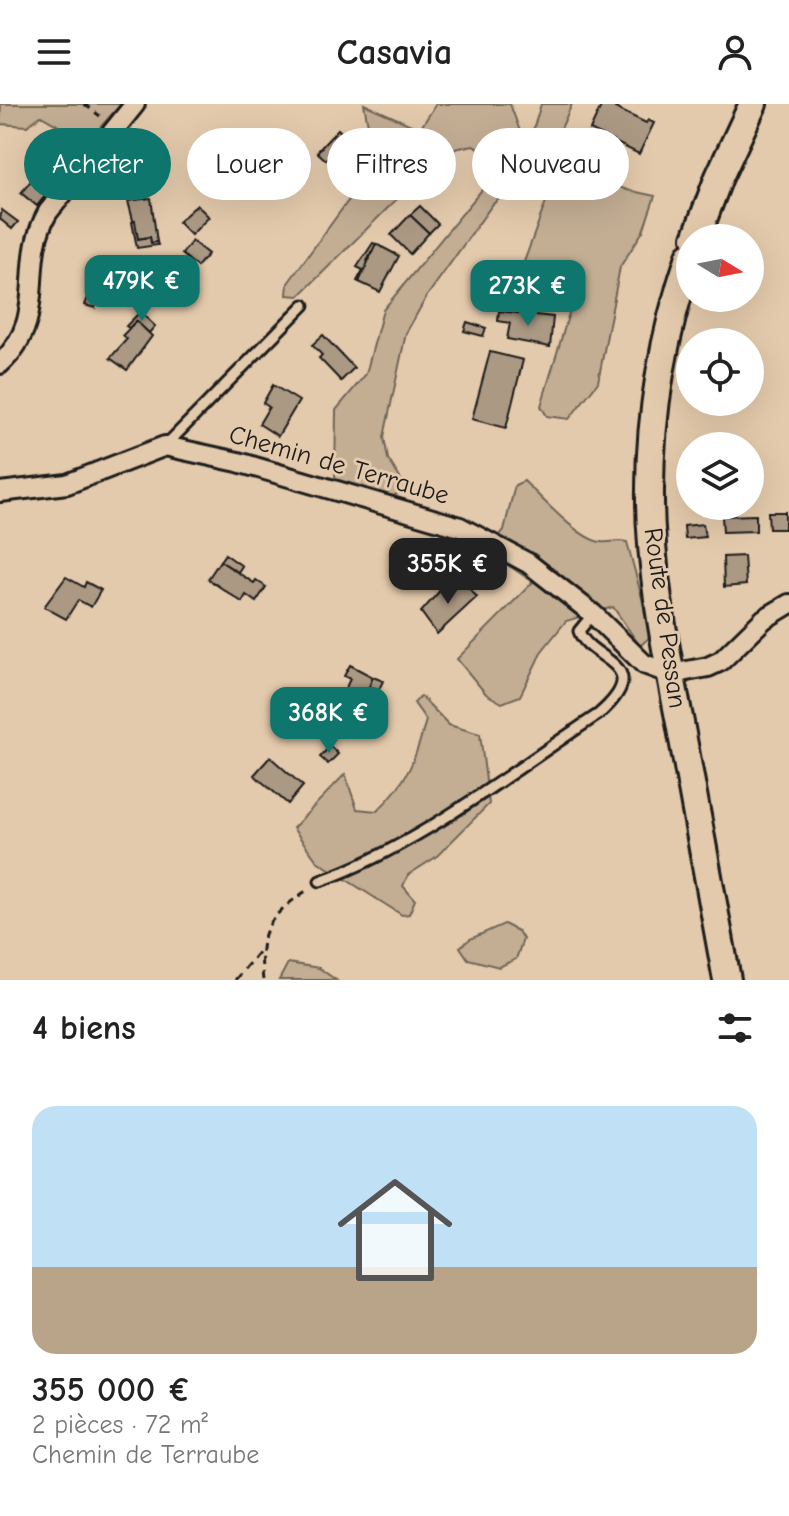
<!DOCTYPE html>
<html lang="fr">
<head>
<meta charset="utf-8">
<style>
  body { margin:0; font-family:"Comic Neue",sans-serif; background:#f6f6f6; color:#222; height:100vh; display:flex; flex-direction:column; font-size:30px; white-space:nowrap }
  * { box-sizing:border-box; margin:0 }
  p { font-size:26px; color:#767676 }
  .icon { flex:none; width:44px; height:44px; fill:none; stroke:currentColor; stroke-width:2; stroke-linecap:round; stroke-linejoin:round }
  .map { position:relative; height:876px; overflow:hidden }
  .panel { display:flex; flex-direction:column; background:#fff; flex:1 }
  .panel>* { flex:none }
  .hud { position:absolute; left:24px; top:24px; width:742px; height:72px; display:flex; gap:16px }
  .needle { width:52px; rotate:100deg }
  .tools { position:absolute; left:676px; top:120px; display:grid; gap:16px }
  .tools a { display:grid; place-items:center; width:88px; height:88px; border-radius:50%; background:#fff; box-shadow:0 8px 32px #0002; font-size:40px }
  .price { position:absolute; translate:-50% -68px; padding:0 18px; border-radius:16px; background:#0f766e; color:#fff; font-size:26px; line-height:52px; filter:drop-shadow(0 2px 4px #0008) }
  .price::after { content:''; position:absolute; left:50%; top:48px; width:24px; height:18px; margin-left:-12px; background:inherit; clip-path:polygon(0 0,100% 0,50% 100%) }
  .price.on { background:#222; color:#fff }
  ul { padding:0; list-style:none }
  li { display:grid; align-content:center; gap:16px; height:424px; padding:0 32px }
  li+li { border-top:2px solid #e0e0e0 }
  li span { display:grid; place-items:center; height:248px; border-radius:24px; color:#555 }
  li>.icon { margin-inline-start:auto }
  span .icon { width:144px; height:144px; fill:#fffc; stroke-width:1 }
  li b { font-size:34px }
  h2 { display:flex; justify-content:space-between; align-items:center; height:96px; padding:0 32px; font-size:34px }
  .pill { padding:0 28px; border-radius:36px; background:#fff; box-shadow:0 8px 32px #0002; font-size:28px; line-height:72px }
  .pill.on { background:#0f766e; color:#fff }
  header { display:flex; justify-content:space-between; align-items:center; height:104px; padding:0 32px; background:#fff; font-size:36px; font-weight:700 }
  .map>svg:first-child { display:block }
</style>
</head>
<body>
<header><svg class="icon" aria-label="menu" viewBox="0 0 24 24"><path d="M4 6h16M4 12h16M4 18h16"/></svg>Casavia<svg class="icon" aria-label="person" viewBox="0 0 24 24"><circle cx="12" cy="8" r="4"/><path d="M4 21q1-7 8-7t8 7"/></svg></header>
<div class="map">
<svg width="789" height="876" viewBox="0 0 789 876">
  <rect width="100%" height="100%" fill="#e4caac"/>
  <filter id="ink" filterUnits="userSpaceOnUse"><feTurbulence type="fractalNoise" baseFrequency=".0125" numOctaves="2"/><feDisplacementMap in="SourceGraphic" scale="16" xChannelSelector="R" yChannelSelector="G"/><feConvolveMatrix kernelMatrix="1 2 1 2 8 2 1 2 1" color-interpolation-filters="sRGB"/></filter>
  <g filter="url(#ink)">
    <g fill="#c3ae94" stroke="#706558" stroke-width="2">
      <path d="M1,0H121L87,38L41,12L27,22L0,20Z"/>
      <path d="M364,0L420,25L436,0H510L524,38L530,36L541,0H572L547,56L627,86L655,92L643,127L620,163L598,278L569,315L547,312L541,302L572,199L516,180L548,92L538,79H517L492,101L427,192L406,229L384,333L388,355L407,385L393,392L335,378L336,306L366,270L383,206L490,76L488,48L473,41L455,45L416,76L299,192L287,191L288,179L364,75L374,53Z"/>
      <path d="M524,377C540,392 579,436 601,438C610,439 617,436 627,438L652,531L640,542L613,503L566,517L542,547L520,592L502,599L486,590L457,555L533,478L487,447L504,426L515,381Z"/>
      <path d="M421,592L449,621L480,630L489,700L436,753L408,771L403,782L415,796L409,810L402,811L317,757L293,724L345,670L357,705L377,707C408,677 415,657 426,616L414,599Z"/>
      <path d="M504,820L518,827L523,835L516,855L499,863L468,855L460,843L470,835Z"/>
      <path d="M288,859L319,864L336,876H279Z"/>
    </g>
    <g fill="#ac9984" stroke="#1c1c1c" stroke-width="2">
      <path d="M602,0H616L615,4L646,19L648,16L654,19L639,50L590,26Z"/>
      <path d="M338,25L347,34L326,56L317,48Z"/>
      <path d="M34,73L50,86L37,102L21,89Z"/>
      <path d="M151,94L157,138L151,139L150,133L138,135L128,97Z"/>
      <path d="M197,101L209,113L191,131L178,118Z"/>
      <path d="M420,102L438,120L429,129L410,111Z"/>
      <path d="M2,106L18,118L12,125L0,115Z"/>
      <path d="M410,111L429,129L410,150L391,131Z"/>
      <path d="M135,117L138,135L150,133L151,139L157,138L158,141L137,144L132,118Z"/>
      <path d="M192,137L208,150L197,163L182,150Z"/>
      <path d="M373,139L376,140L367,157L370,159L359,178L357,177L363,166L357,163Z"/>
      <path d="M376,140L399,152L380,188L359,178Z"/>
      <path d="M93,180L102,184L95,204L85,201Z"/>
      <path d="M499,207L553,213L550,243L507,235L510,219L498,217Z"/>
      <path d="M140,208L155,222L149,229L136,217L129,224L126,222Z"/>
      <path d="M136,217L152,232L127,266L110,254L127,235L123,231Z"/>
      <path d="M467,218L486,224L483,232L464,227Z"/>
      <path d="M323,231L354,264L341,277L319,254L322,251L312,241Z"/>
      <path d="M490,248L523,256L506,324L472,315Z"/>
      <path d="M273,281L299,297L278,332L259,320L269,303L263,299Z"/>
      <path d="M768,408H785V425H769Z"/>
      <path d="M756,411V427L723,428L722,412Z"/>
      <path d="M703,420L705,433L685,435L684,422Z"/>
      <path d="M225,450L242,462L238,468L220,457Z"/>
      <path d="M744,452L746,481L724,483L723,453Z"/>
      <path d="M220,457L254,479L256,476L266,483L256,498L246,491L242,498L208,475Z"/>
      <path d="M66,473L84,483L86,478L101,486L91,503L78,496L66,515L44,503Z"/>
      <path d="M462,476L477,493L437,530L421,508L444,482L448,488Z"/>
      <path d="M350,561L373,573L369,583L374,585L357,621L338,613L345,598L340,596L350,575L344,572Z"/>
      <path d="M373,573L383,577L368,608L364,606L374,585L369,583Z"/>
      <path d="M330,642L338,650L328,660L320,653Z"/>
      <path d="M270,653L303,682L288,700L254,671Z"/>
    </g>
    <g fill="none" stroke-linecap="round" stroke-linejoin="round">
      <g stroke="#1c1c1c" stroke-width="15">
        <g id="service">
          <path d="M166,341L304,201"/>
          <path d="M320,777C417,743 512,667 599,610C657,559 589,558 579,527L593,510"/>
        </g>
      </g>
      <g stroke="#1c1c1c" stroke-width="24">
        <g id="minor">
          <path d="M0,260C51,213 17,161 48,108L135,0"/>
          <path d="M0,388L67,380L165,342L238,358L460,423L528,459L593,510L644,560L671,570L708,563L721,557L764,515L789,500"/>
        </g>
      </g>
      <g stroke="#1c1c1c" stroke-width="32">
        <g id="secondary">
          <path d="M696,134L719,73L753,0"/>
          <path d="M690,152C665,226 650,307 650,385C649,463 665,542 680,619C696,705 711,790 727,876"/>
        </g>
      </g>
      <g stroke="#1c1c1c" stroke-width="3" stroke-dasharray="8 6" stroke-linecap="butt">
        <path d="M84,0L100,12"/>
        <path d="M235,876L260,846"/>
        <path d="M263,876C257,826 269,812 309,785"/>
      </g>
      <use href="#service" stroke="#e4caac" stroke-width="9"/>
      <use href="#minor" stroke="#e4caac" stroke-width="18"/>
      <use href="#secondary" stroke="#e4caac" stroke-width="26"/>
    </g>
  </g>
  <g text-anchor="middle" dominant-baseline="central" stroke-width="6" stroke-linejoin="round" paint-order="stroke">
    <g font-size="26" fill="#1c1c1c" stroke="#e4caac">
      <text transform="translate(339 361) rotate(16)">Chemin de Terraube</text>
      <text transform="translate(665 514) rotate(82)">Route de Pessan</text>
    </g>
  </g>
</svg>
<div class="tools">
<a><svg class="needle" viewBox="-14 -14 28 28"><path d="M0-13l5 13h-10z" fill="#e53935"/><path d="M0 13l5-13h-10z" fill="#767676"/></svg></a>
<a><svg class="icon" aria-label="locate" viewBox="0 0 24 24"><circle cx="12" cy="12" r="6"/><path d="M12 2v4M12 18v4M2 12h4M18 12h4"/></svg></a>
<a><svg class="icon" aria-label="layers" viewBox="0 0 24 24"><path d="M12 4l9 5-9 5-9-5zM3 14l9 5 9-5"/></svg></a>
</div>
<b class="price" style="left:142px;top:219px">479K €</b>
<b class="price" style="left:528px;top:224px">273K €</b>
<b class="price on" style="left:448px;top:502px">355K €</b>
<b class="price" style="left:329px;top:651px">368K €</b>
<div class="hud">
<a class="pill on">Acheter</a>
<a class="pill">Louer</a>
<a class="pill">Filtres</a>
<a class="pill">Nouveau</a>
</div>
</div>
<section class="panel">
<h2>4 biens<svg class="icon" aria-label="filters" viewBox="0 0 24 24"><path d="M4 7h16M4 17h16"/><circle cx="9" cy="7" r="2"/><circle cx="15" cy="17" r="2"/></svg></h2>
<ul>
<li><span style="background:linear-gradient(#bfe0f5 65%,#b9a48a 0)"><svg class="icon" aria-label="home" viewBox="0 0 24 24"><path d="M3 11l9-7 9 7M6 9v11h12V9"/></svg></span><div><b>355 000 €</b><p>2 pièces · 72 m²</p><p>Chemin de Terraube</p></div></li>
</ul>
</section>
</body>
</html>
